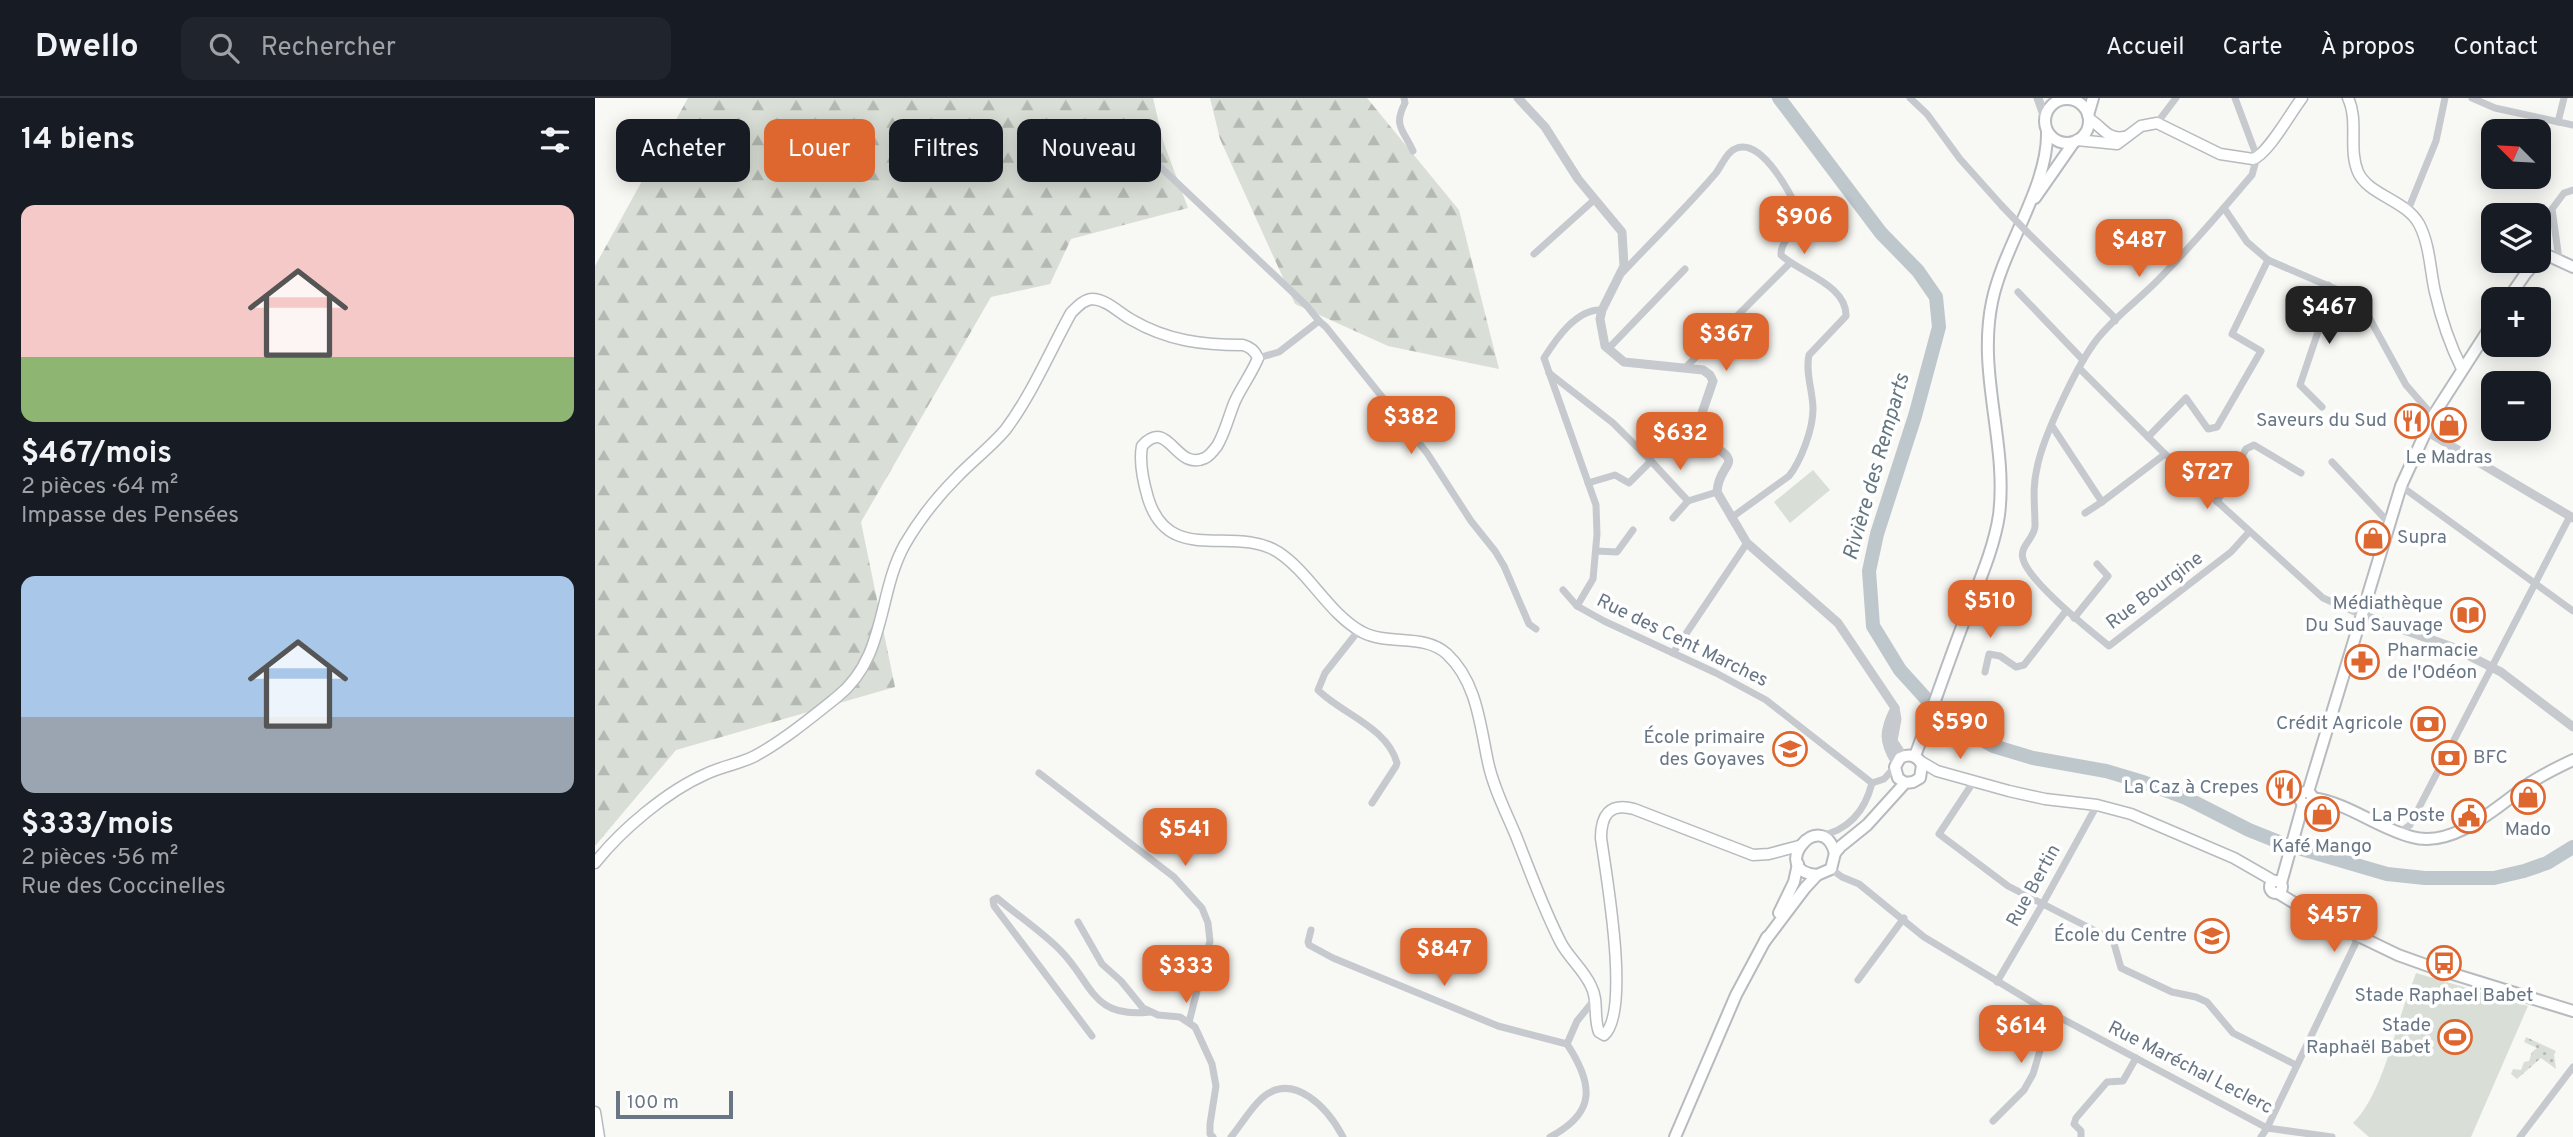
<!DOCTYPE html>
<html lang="fr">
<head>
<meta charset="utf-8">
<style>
  body { margin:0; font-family:Overpass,sans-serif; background:#20242c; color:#f1f3f6; height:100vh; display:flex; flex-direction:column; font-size:26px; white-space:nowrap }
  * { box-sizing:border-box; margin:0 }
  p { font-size:23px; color:#9ea1a6 }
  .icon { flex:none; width:38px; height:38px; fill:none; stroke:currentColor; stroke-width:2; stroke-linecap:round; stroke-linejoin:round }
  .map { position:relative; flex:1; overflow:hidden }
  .sheet { display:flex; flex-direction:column; background:#171b24; width:595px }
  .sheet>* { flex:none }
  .top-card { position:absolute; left:21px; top:21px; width:665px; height:63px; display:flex; gap:14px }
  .needle { width:46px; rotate:294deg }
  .buttons { position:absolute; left:1886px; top:21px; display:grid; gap:14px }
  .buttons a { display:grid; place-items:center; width:70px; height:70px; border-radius:14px; background:#171b24; box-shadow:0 4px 18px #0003; font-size:35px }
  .scale { position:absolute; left:21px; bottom:18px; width:117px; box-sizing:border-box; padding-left:7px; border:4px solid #687685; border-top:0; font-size:19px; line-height:24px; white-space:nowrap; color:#687685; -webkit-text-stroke:5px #fff; paint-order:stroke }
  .price { position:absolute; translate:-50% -60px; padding:0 16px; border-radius:14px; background:#de662f; color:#fff; font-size:23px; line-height:46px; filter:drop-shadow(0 2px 4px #0008) }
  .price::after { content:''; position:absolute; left:50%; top:42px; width:21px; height:16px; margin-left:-10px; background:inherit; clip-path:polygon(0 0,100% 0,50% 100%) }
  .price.on { background:#222; color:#fff }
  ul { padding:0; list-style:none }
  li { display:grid; align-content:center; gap:14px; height:371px; padding:0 21px }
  li span { display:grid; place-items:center; height:217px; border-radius:14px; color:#555 }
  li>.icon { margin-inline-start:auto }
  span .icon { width:126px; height:126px; fill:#fffc; stroke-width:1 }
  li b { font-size:30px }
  h2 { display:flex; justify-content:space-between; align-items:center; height:84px; padding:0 21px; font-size:30px }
  .pill { padding:0 24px; border-radius:14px; background:#171b24; box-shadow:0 4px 18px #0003; font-size:24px; line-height:63px }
  .pill.on { background:#de662f; color:#fff }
  header { display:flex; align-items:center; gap:42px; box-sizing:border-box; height:98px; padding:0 35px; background:#171b24; border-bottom:2px solid #363941 }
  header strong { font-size:33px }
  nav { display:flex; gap:38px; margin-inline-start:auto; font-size:24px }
  .search { width:490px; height:63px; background:#20242c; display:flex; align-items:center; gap:18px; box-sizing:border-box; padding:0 24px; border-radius:14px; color:#9ea1a6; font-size:26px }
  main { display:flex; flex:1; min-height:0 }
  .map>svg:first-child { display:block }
</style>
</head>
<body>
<header>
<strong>Dwello</strong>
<div class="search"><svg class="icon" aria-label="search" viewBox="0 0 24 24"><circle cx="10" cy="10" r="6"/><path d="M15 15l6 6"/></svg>Rechercher</div>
<nav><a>Accueil</a><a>Carte</a><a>À propos</a><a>Contact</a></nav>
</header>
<main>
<section class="sheet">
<h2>14 biens<svg class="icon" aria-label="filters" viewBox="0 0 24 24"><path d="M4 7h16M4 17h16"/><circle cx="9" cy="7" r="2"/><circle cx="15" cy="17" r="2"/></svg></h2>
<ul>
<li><span style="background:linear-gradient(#f6c9c9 70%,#8fb573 0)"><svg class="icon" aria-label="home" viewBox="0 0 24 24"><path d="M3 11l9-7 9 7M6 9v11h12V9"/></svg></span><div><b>$467/mois</b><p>2 pièces · 64 m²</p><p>Impasse des Pensées</p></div></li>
<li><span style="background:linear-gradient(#a9c7e8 65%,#9aa5b1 0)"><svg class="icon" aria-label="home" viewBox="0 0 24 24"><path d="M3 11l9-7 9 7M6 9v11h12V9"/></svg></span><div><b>$333/mois</b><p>2 pièces · 56 m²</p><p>Rue des Coccinelles</p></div></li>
</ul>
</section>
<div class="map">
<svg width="1978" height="1039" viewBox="0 0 1978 1039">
  <defs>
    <pattern id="grass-dots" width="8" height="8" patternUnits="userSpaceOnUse" patternTransform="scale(1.75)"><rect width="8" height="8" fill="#d9dfd6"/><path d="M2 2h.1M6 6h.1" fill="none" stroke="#b4b9b3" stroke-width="1.8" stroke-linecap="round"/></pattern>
    <pattern id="forest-firs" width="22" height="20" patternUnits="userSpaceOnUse" patternTransform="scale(1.75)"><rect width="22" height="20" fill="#d9dfd6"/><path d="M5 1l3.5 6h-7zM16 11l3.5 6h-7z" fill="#b4b9b3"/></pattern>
  </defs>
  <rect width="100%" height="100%" fill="#f8f8f5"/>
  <path fill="url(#grass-dots)" d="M1931,939L1961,953L1959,957L1961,971L1946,960L1922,981L1916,976L1918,971L1926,972L1929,964L1934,963L1937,954L1942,950L1929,944Z"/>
  <g fill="url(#forest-firs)">
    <path d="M93,0H558L568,43L593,110L476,141L455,186L396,199L266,424L300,589L81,652L0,748V168Z"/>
    <path d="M615,0H772L864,112L904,271L793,248L700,206L625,41Z"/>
  </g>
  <g fill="#d9dfd6">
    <path d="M1218,372L1235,392L1195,425L1179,404Z"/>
    <path d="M1821,875L1933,908L1876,1039H1774L1758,1025C1782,1002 1795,952 1805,921C1809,905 1816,890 1821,875Z"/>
  </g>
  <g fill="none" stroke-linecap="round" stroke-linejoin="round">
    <path stroke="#bec7cc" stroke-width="14" d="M1184,0L1286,135L1323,173L1341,199L1344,229L1320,318L1282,436L1274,473L1278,528L1305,572L1334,604L1363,628L1398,648L1438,660L1511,673L1548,684L1591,700L1654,732L1689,746L1792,776L1830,780H1899L1929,773L1952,765L1978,749"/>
    <g stroke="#b6bbbf" stroke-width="13">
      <g id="secondary">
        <path d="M1753,0C1764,23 1753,51 1763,74C1773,97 1811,102 1824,126C1835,147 1835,172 1840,194C1846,220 1855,247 1867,271"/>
        <path d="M1494,21C1507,28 1512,42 1529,39"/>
        <path d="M1482,42L1522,46L1546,28L1562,25L1625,56L1658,61C1673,56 1696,14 1707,0"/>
        <path d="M1325,663L1342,673L1414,693L1450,701L1502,707L1536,716L1639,760L1679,783"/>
        <path d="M0,765C26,732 72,693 111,676C127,668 145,666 160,658C189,642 217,619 242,599C292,559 282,496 310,446C324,422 342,399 362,379C377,363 397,348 411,331C437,296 455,253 476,215C482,209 489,201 498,201C513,202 525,216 537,222C573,243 608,247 648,247C656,249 660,253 663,260C657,275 647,288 640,303C634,317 630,335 622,348C619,352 614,358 610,360C580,374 574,318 547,348C544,364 548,383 553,400C574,469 638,426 683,454C715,475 733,515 767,534C794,548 829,535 852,556C882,584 885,627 893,664C898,689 911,714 921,738C935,773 948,810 966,845C974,860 989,872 996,888C1004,903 998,919 1004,934L1009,937C1036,914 1011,776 1006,740C1006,718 1014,704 1039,711L1158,757L1174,756L1204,748"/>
        <path d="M0,1014L4,1039"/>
      </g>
    </g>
    <g stroke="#b7bbbf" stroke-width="14">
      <g id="primary">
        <circle cx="1472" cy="23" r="22"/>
        <path d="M1493,17L1498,0"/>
        <path d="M1440,100L1479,44"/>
        <path d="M1944,161L1954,158L1978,169"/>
        <path d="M1913,201L1931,175L1942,163"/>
        <path d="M1320,658C1337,612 1353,565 1371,518C1383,486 1399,451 1404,417C1413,346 1382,276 1397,204C1408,149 1454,87 1452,33"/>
        <circle cx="1711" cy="700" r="6"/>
        <path d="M1713,694L1806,388L1838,318L1899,223"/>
        <path d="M1717,700C1754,705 1782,730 1817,739C1859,751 1904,707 1935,685C1949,676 1963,669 1978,662"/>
        <path d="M1222,777C1172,773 1226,707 1240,755"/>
        <circle cx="1681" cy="789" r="6"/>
        <path d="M1686,785L1708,706"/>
        <path d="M1683,795L1716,815L1803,857L1842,871L1978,913"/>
        <path d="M1184,815L1199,784L1203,766"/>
        <path d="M1170,843L1210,790L1222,777L1236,771L1240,755L1246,748L1272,727L1310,685L1318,684L1325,680L1327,667C1323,658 1315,655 1305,660L1300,669L1303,680L1310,685"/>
        <path d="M1080,1039L1141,897L1172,839"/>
      </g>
    </g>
    <g stroke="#c6c9cd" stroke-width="7">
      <path d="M809,0L810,5C798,28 808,31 818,53"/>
      <path d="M1315,0L1332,16L1365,61L1407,108"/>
      <path d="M1640,0L1662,59L1657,77C1626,113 1595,150 1561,184C1542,203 1520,219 1503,240C1483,265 1448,338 1442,370C1437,390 1440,408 1440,428C1440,440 1424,448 1428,461C1434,484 1494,532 1514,548L1636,454L1654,434"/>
      <path d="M1877,0L1900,10L1978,27"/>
      <path d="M1963,24L1969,0"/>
      <path d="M1562,25L1581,0"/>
      <path d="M558,62L712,208L724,223"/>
      <path d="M1629,110L1652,144L1673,162L1764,201L1811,287L1838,318"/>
      <path d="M1813,112L1841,43L1850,0"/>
      <path d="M1432,134L1518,218L1520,223"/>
      <path d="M939,156L999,102"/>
      <path d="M1964,161L1957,111L1969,95L1978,92"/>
      <path d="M1028,174C1059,141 1092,109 1121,75C1127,67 1132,53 1142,50C1168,41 1197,98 1205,117C1205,133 1185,141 1186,157C1205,175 1252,187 1251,218L1214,257C1210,275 1218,293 1218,311C1218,331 1206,363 1194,378L1136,420"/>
      <path d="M1423,194L1488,262"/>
      <path d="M1013,251L1090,171"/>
      <path d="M663,260L684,254L724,223L731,229L832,355L876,423L900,453L909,468L934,526L941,531"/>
      <path d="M1091,269L1195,165"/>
      <path d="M1484,270L1570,356L1728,500L1767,517"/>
      <path d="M954,275L1018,325L1056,363L1034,385L1020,377L993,385"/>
      <path d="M1727,309L1705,287L1727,222L1733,187"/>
      <path d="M1457,328L1507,404L1570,356"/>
      <path d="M1553,339L1591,300L1613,331L1622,329L1666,253L1637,236L1673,162"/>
      <path d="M1056,363L1093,403"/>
      <path d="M1737,364L1794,425"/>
      <path d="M1806,388L1978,513"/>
      <path d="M1622,404L1651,351L1659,347L1706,375"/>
      <path d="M1490,415L1507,404"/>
      <path d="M1078,420L1093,403L1122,394"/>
      <path d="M1001,453L1022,454L1038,432"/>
      <path d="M968,492L982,508L1009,523L1121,575L1171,602L1277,685"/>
      <path d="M982,508L998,481L1002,436L1001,407L949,260C961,241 982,210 1007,212"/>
      <path d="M1479,520L1513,478L1502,466"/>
      <path d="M764,532L730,575L723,592C747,616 792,629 802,665L801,668L777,705"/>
      <path d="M1078,555L1152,445"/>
      <path d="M1390,574L1394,556L1405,558L1421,569L1429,567L1471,513"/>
      <path d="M444,675L579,779L607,810L613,825L615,843L594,924"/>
      <path d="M1379,683L1344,736L1413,788L1518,842L1526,870L1577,894L1601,899L1612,904L1638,935L1701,967"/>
      <path d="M1277,685L1289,681L1300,669"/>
      <path d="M1805,734L1815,727L1975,418"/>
      <path d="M1225,738C1254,732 1270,713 1277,685"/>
      <path d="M1236,771L1247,779L1264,786L1329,839L1447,910L1672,1030L1737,1039"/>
      <path d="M483,824L507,866L526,883L548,910L563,917L585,919L600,929L617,966L621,988L615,1026V1036L618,1039"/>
      <path d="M716,832L713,844L714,847L738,860L903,928L972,946"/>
      <path d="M1263,882L1309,820"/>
      <path d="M1402,884L1447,807L1502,707"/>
      <path d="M497,938L399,808L398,802L402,800C422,817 446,833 465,852C498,885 496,921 555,914"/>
      <path d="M1398,1023L1429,992L1438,976L1447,946L1464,919"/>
      <path d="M636,1039C646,1027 655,1011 667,1000C699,972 734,1012 748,1039"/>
      <path d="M955,1039C1001,1015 999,987 972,946L982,923L1000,901"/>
      <path d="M1486,1039V1033L1479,1026L1481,1020L1512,984L1528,983L1541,960"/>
      <path d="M1666,1039L1672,1030L1764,838"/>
      <path d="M1925,1039L1978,969"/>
    </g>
    <g stroke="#c6c9cd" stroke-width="9">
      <path d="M923,0L950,29L983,81L1027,134L1029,168L1007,212L1005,221L1010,248L1029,264L1108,272L1115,277L1118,283L1105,321L1104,331L1107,341C1155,368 1124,361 1122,394L1152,445L1243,525L1300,610L1302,621L1298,643L1308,658"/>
      <path d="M1443,0L1450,20"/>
      <path d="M1831,333L1978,420"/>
      <path d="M1767,517L1857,549L1906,574L1978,629"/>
      <path d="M1300,610C1288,633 1288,644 1301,665"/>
    </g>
    <use href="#secondary" stroke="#fff" stroke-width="10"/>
    <use href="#primary" stroke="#fff" stroke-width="10"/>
    <path stroke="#c6c9cd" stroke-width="7" d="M1407,108L1432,134"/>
  </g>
  <defs>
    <g id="restaurant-ring" transform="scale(1.75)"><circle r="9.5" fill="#fff" stroke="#de662f" stroke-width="1.5"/><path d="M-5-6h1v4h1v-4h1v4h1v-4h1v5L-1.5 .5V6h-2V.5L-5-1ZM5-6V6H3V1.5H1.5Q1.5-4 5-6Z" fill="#de662f"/></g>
    <g id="shop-ring" transform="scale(1.75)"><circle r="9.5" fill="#fff" stroke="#de662f" stroke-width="1.5"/><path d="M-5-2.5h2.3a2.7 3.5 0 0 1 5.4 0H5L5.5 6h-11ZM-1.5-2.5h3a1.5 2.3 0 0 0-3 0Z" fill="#de662f"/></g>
    <g id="library-ring" transform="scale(1.75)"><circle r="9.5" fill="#fff" stroke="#de662f" stroke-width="1.5"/><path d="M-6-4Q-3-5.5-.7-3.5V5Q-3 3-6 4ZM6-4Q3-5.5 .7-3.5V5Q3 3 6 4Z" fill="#de662f"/></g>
    <g id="pharmacy-ring" transform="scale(1.75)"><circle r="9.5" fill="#fff" stroke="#de662f" stroke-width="1.5"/><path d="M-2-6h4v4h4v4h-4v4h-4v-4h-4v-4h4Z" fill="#de662f"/></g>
    <g id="bank-ring" transform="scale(1.75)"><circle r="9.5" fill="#fff" stroke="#de662f" stroke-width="1.5"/><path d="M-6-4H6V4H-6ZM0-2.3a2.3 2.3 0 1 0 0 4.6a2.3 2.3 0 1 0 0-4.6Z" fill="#de662f"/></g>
    <g id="school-ring" transform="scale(1.75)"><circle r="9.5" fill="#fff" stroke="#de662f" stroke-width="1.5"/><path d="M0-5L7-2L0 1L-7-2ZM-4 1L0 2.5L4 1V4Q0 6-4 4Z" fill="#de662f"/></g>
    <g id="civic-ring" transform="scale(1.75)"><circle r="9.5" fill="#fff" stroke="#de662f" stroke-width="1.5"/><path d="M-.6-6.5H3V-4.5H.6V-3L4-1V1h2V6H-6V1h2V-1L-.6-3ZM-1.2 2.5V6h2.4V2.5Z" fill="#de662f"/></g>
    <g id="bus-ring" transform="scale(1.75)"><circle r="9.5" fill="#fff" stroke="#de662f" stroke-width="1.5"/><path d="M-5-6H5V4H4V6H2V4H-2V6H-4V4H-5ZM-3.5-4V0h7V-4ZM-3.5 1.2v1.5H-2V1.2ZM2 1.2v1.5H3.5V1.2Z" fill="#de662f"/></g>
    <g id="stadium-ring" transform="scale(1.75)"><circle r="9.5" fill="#fff" stroke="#de662f" stroke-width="1.5"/><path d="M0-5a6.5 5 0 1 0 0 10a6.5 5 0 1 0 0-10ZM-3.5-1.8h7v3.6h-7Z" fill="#de662f"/></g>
  </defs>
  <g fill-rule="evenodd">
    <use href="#restaurant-ring" x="1817" y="323"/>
    <use href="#shop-ring" x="1854" y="327"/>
    <use href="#shop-ring" x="1778" y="440"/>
    <use href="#library-ring" x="1873" y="517"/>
    <use href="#pharmacy-ring" x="1767" y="564"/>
    <use href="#bank-ring" x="1833" y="626"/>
    <use href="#school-ring" x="1195" y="651"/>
    <use href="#bank-ring" x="1854" y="660"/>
    <use href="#restaurant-ring" x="1689" y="690"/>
    <use href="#shop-ring" x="1933" y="699"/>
    <use href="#shop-ring" x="1727" y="716"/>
    <use href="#civic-ring" x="1874" y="718"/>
    <use href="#school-ring" x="1617" y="838"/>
    <use href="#bus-ring" x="1849" y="865"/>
    <use href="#stadium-ring" x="1860" y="939"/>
  </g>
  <g text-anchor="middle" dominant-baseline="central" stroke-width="7" stroke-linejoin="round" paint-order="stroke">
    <g font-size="19" fill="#687685" stroke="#fff" text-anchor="end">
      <text x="1792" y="323">Saveurs du Sud</text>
      <text x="1854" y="360" text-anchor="middle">Le Madras</text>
      <text x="1802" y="440" text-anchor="start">Supra</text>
      <text x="1848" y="506">Médiathèque<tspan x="1848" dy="22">Du Sud Sauvage</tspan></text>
      <text x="1792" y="553" text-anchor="start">Pharmacie<tspan x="1792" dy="22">de l'Odéon</tspan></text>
      <text x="1808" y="626">Crédit Agricole</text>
      <text x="1170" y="640">École primaire<tspan x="1170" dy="22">des Goyaves</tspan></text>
      <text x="1878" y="660" text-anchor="start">BFC</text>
      <text x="1664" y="690">La Caz à Crepes</text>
      <text x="1850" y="718">La Poste</text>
      <text x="1933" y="732" text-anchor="middle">Mado</text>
      <text x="1727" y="749" text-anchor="middle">Kafé Mango</text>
      <text x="1592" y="838">École du Centre</text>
      <text x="1849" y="898" text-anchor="middle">Stade Raphael Babet</text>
      <text x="1836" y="928">Stade<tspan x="1836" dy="22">Raphaël Babet</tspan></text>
    </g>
    <g font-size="19" fill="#687685" stroke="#fff">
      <text transform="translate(1560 493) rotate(-37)">Rue Bourgine</text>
      <text transform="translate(1087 543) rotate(26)">Rue des Cent Marches</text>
      <text transform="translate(1439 788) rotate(-61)">Rue Bertin</text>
      <text transform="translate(1595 970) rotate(27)">Rue Maréchal Leclerc</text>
    </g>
    <g font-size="21" font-style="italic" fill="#637781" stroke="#fff">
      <text transform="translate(1282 369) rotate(-74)">Rivière des Remparts</text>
    </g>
  </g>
</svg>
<div class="buttons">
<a><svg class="needle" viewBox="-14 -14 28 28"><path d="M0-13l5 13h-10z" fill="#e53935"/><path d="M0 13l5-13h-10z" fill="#9ea1a6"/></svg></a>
<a><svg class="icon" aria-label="layers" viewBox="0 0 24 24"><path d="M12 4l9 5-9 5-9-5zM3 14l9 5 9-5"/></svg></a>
<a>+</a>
<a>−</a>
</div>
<div class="scale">100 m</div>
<b class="price" style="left:1209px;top:158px">$906</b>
<b class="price" style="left:1544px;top:181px">$487</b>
<b class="price on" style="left:1734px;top:248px">$467</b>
<b class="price" style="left:1131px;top:275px">$367</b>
<b class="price" style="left:816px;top:358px">$382</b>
<b class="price" style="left:1085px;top:374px">$632</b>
<b class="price" style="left:1612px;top:413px">$727</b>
<b class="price" style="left:1395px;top:542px">$510</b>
<b class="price" style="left:1365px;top:663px">$590</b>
<b class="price" style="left:590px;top:770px">$541</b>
<b class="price" style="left:1739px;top:856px">$457</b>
<b class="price" style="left:849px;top:890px">$847</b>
<b class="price" style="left:591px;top:907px">$333</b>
<b class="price" style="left:1426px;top:967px">$614</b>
<div class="top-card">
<a class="pill">Acheter</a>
<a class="pill on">Louer</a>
<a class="pill">Filtres</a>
<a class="pill">Nouveau</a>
</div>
</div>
</main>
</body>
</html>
